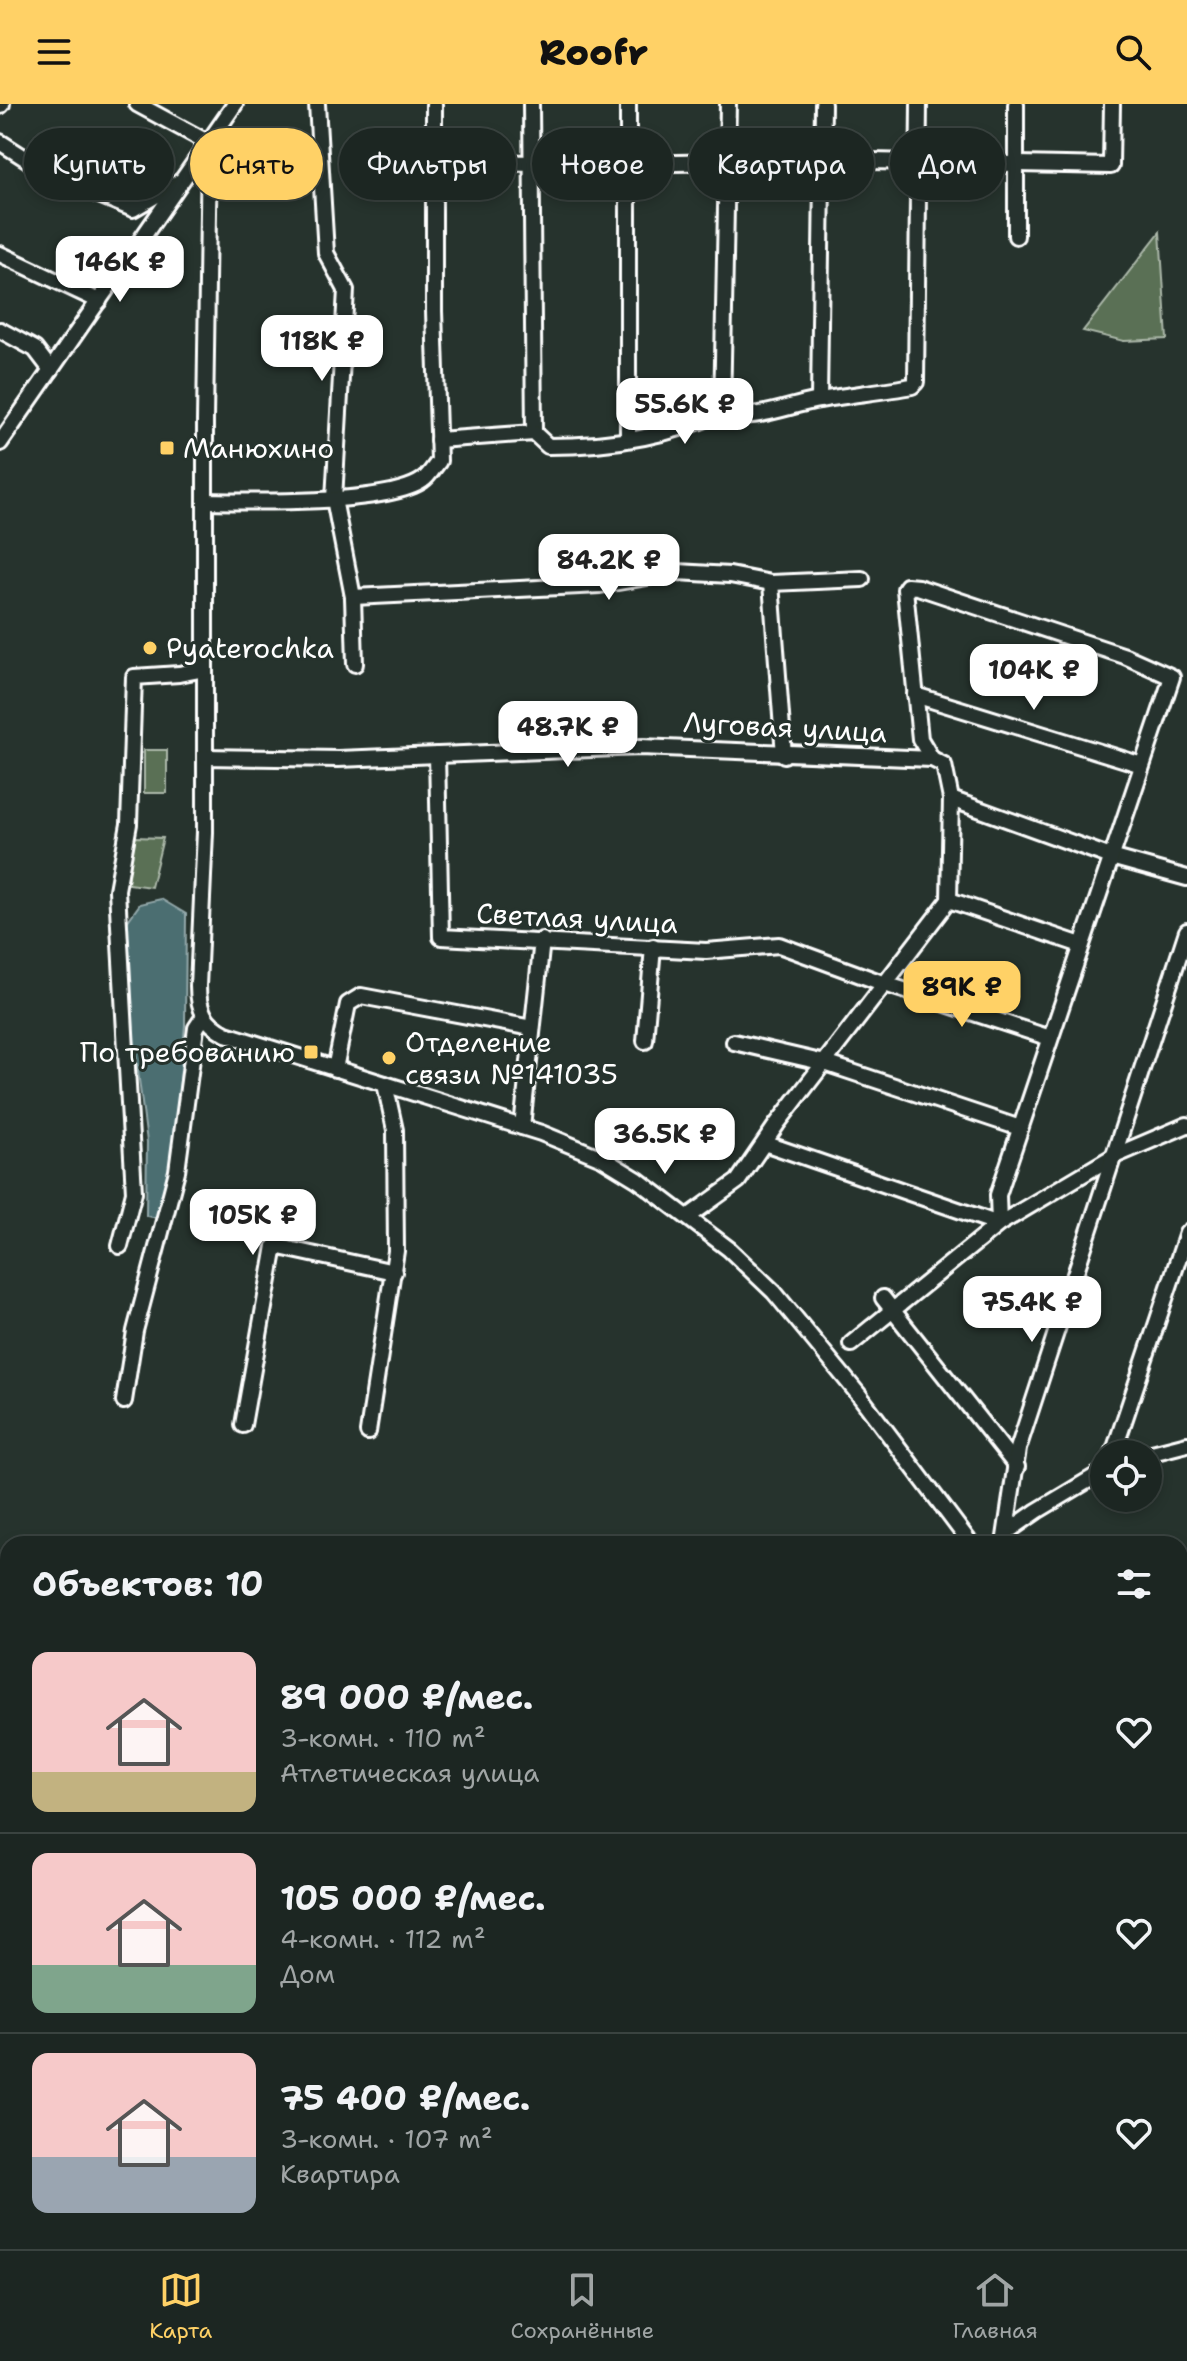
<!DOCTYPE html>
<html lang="ru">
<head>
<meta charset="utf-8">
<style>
  body { margin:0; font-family:"Shantell Sans",sans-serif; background:#252e2a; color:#f1f3f6; height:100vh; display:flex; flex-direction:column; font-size:30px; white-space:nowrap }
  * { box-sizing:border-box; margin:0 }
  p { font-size:26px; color:#a0a5a5 }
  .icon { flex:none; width:44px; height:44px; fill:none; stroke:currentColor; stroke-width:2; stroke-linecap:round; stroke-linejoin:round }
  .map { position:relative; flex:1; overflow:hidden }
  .side { position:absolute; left:0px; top:1432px; width:1188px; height:714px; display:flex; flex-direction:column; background:#1c2622; border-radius:24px 24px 0 0; box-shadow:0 4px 12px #0003,0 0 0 2px #3a4340 }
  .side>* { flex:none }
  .top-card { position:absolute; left:24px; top:24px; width:1140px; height:72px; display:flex; gap:16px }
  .buttons { position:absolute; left:1090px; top:1336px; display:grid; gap:16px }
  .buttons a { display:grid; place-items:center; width:72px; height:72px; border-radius:50%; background:#1c2622; box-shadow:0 4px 12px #0003,0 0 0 2px #3a4340; font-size:40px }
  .price { position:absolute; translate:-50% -68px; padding:0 18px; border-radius:16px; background:#fff; color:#222; font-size:26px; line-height:52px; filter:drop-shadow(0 2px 4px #0008) }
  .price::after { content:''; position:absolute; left:50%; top:48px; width:24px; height:18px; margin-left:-12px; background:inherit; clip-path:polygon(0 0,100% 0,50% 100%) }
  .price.selected { background:#ffd166; color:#111 }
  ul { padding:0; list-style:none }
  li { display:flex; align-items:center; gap:24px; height:200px; padding:0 32px }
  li+li { border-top:2px solid #3a4340 }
  li span { display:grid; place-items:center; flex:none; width:224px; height:160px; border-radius:16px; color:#555 }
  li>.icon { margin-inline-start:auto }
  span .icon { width:96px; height:96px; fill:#fffc; stroke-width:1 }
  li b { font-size:34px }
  h2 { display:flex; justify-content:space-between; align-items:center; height:96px; padding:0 32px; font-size:34px }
  .pill { padding:0 28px; border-radius:36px; background:#1c2622; box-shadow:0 4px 12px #0003,0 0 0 2px #3a4340; font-size:28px; line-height:72px }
  .pill.selected { background:#ffd166; color:#111 }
  header { display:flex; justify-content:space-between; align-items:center; height:104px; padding:0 32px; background:#ffd166; color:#111; font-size:36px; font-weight:800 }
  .menu { display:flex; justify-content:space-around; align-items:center; height:112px; border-top:2px solid #3a4340; background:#1c2622; font-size:22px; color:#a0a5a5 }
  .menu a { display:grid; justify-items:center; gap:4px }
  .menu .selected { color:#ffd166 }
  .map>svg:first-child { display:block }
</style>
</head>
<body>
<header><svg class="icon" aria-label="menu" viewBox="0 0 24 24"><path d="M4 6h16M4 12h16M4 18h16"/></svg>Roofr<svg class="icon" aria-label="search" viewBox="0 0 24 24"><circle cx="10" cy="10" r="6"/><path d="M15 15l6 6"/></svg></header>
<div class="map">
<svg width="1187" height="2145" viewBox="0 0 1187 2145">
  <rect width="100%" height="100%" fill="#26332d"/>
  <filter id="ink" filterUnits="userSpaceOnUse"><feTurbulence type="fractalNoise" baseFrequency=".0125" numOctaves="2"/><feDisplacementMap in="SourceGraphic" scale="16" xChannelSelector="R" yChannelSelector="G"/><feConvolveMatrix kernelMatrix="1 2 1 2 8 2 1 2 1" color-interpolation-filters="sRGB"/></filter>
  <g filter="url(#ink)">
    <path fill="#3a403d" d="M212,2138H1063L1065,2145H203Z"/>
    <g fill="#5a7054" stroke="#acb8aa" stroke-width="2">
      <path d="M1160,128L1167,235L1124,237L1083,227Z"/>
      <rect x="144" y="646" width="23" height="43"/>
      <path d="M134,733L163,734L151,783L128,780Z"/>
    </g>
    <path fill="#4b6e71" stroke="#93a8aa" stroke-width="2" d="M161,795L186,810L185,921L175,1032L159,1114L146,1112L147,1038L128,889L127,818L140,800Z"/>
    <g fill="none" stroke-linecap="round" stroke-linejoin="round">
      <g stroke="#fff" stroke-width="20">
        <g id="minor">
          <path d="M137,0L209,39"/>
          <path d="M317,0L326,149L346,186L334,395L353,493L355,560"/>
          <path d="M531,0L534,329"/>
          <path d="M0,2L2,0"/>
          <path d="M0,38L53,72L133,105L179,78"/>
          <path d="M209,39L205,317V728L198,882C198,906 205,919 226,930L541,1029L602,1054L638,1076L729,1145L774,1188L859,1291L971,1440"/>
          <path d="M469,58L628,60L822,56L1111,62L1112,0"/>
          <path d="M1016,132V0"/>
          <path d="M0,150L99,197"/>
          <path d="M0,226L35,245L51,266"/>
          <path d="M819,296L823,0"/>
          <path d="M722,308L728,0"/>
          <path d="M628,335V0"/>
          <path d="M438,336L534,329L548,342C607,342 669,333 722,308C752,318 784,303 814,297C846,291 879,288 912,282L916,278L919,0"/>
          <path d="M0,339L235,0"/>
          <path d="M205,397C250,398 388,401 423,376C429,372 434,363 439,357L434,207V0"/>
          <path d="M771,479L784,651"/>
          <path d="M353,493L600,481L677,468L730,471L771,479L862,475"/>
          <path d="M915,591L1142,661"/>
          <path d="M437,651L441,833L706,847L779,841L885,880L1050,934"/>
          <path d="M205,653L338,655L641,643L932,655"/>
          <path d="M951,695L1111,753L1187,774"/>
          <path d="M949,796L1081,841"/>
          <path d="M645,937L653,843"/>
          <path d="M734,938L825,959L1020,1024"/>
          <path d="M335,965L348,900L361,892L532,924"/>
          <path d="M522,1023L542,836"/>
          <path d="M688,1113L738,1077L777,1020L949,796L951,695L944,661L932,655L920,635L905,485L907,482L918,483L1125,552L1172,573L998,1091L999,1120L764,1039"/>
          <path d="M120,1142L134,1088L117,786L129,720L134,573L179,570L205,565"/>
          <path d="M883,1194L1017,1363"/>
          <path d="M851,1240L999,1120L1112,1053L1187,1021"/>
          <path d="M124,1297L135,1227L177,1067L196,924L204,912"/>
          <path d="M243,1321L275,1142L394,1168"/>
          <path d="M368,1328L396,1147L395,1026L385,980"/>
          <path d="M1113,1350L1187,1129"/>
          <path d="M1148,1350L1187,1340"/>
          <path d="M1007,1428L1037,1407L1104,1367"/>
          <path d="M1004,1440L1018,1345L1187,827"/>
          <path d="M1180,1682L1187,1691"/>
        </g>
      </g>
      <use href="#minor" stroke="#26332d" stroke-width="14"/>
    </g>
  </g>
  <g fill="#ffd166" stroke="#26332d" stroke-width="3">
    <rect x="159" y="336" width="16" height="16" rx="4"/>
    <circle cx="150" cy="544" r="8"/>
    <rect x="303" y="940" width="16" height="16" rx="4"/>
    <circle cx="389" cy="954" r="8"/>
  </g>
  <g text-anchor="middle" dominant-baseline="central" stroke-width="6" stroke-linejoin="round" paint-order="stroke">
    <g font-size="28" fill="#fff" stroke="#26332d" text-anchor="start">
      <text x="183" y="344">Манюхино</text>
      <text x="166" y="544">Pyaterochka</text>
      <text x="405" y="938">Отделение<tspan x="405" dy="32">связи №141035</tspan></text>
      <text x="295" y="948" text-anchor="end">По требованию</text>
    </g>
    <g font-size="28" fill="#fff" stroke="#26332d">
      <text transform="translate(785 623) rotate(3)">Луговая улица</text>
      <text transform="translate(577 814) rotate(3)">Светлая улица</text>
    </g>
  </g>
</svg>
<div class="buttons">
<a><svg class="icon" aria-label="locate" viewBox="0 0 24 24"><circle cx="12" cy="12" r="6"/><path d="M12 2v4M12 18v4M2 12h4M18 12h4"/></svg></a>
</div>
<b class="price" style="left:120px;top:200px">146K ₽</b>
<b class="price" style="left:322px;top:279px">118K ₽</b>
<b class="price" style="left:685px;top:342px">55.6K ₽</b>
<b class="price" style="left:609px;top:498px">84.2K ₽</b>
<b class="price" style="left:1034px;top:608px">104K ₽</b>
<b class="price" style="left:568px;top:665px">48.7K ₽</b>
<b class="price selected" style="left:962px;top:925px">89K ₽</b>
<b class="price" style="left:665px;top:1072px">36.5K ₽</b>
<b class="price" style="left:253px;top:1153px">105K ₽</b>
<b class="price" style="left:1032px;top:1240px">75.4K ₽</b>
<div class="top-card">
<a class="pill">Купить</a>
<a class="pill selected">Снять</a>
<a class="pill">Фильтры</a>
<a class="pill">Новое</a>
<a class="pill">Квартира</a>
<a class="pill">Дом</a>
</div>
<section class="side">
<h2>Объектов: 10<svg class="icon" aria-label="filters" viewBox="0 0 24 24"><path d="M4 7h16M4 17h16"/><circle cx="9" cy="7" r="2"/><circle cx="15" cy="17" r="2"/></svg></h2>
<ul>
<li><span style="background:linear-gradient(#f6c9c9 75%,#c2b280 0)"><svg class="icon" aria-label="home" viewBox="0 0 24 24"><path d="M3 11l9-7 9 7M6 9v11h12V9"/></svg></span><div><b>89 000 ₽/мес.</b><p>3-комн. · 110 m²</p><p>Атлетическая улица</p></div><svg class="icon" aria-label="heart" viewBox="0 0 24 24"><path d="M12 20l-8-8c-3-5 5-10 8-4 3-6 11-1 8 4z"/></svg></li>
<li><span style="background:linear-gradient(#f6c9c9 70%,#7fa58c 0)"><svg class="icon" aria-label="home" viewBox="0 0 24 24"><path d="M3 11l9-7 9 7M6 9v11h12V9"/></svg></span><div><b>105 000 ₽/мес.</b><p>4-комн. · 112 m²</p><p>Дом</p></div><svg class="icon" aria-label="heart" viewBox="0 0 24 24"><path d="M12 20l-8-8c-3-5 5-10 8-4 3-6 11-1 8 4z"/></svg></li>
<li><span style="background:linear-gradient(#f6c9c9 65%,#9aa5b1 0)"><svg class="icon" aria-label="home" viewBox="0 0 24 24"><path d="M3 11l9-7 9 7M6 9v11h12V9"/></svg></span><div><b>75 400 ₽/мес.</b><p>3-комн. · 107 m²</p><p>Квартира</p></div><svg class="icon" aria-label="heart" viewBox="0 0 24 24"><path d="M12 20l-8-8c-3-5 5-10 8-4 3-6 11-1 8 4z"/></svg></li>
</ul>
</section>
</div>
<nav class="menu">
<a class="selected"><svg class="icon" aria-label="map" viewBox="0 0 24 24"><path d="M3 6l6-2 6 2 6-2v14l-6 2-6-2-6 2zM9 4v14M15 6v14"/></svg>Карта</a>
<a><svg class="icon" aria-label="saved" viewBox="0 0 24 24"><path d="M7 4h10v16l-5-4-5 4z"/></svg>Сохранённые</a>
<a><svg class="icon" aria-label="home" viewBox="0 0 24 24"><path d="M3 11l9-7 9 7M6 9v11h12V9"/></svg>Главная</a>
</nav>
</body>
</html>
